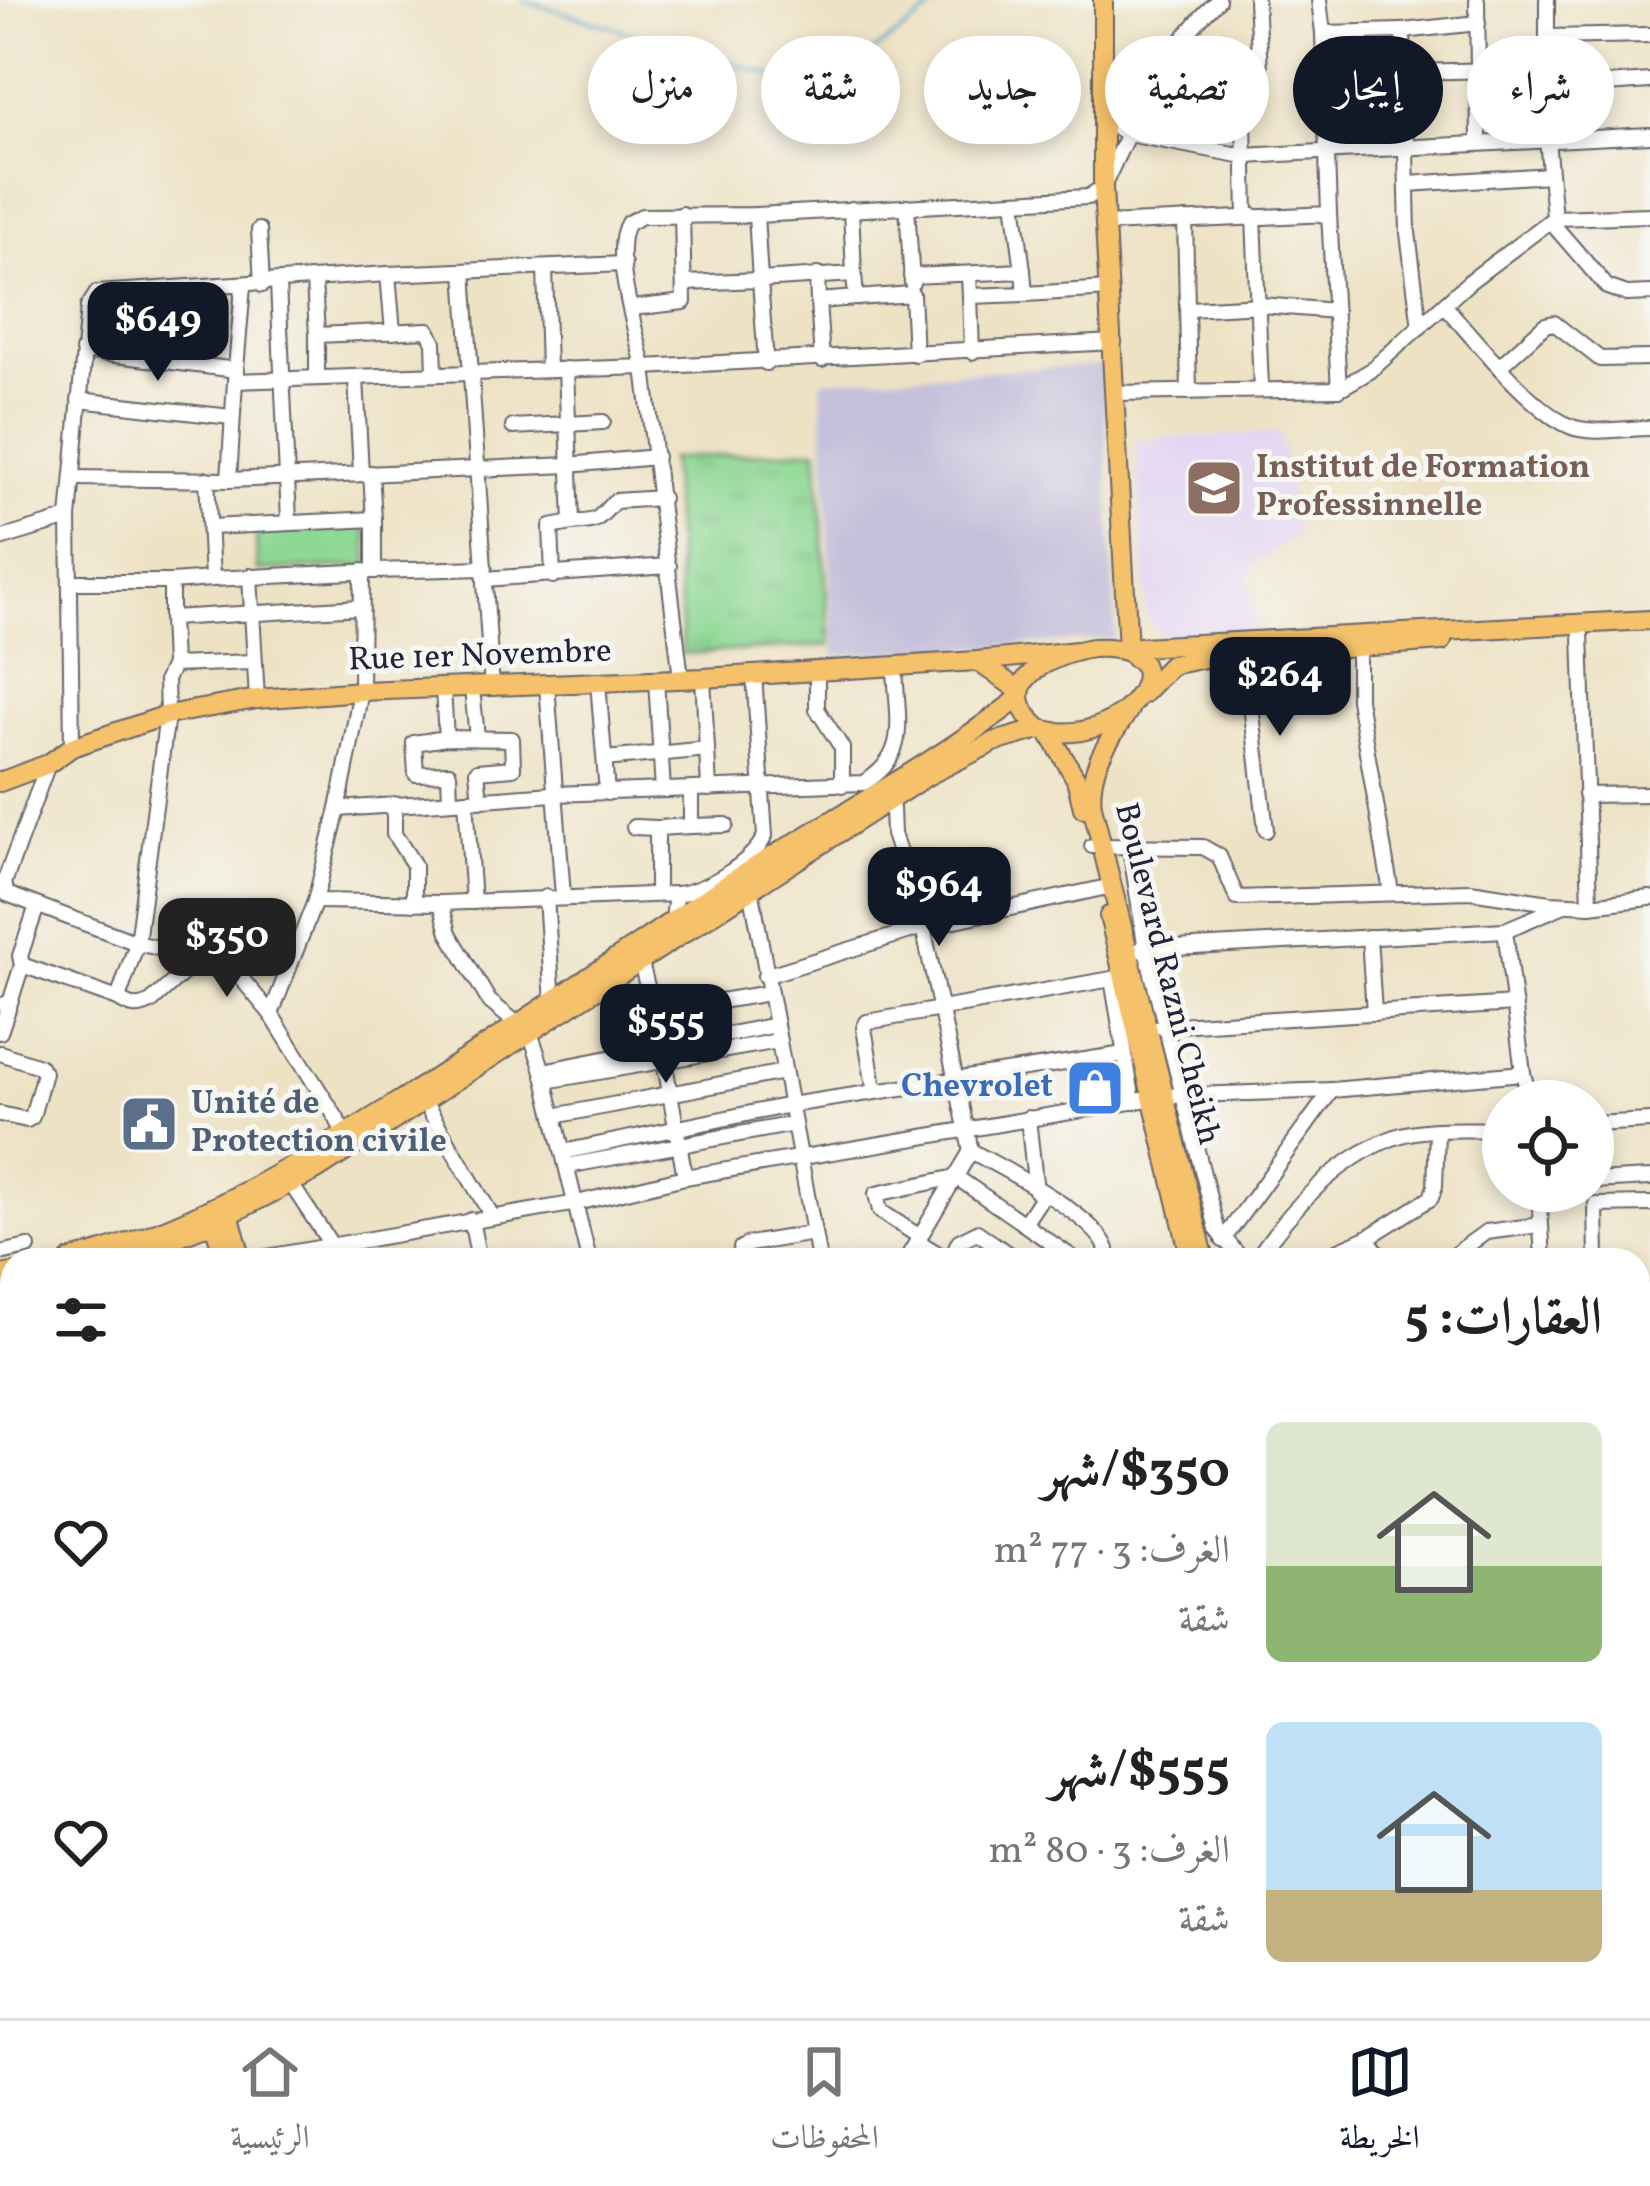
<!DOCTYPE html>
<html lang="ar">
<head>
<meta charset="utf-8">
<style>
  body { margin:0; font-family:Vollkorn,Amiri,serif; background:#f2f2f2; color:#222; direction:rtl; height:100vh; display:flex; flex-direction:column; font-size:45px; white-space:nowrap }
  * { box-sizing:border-box; margin:0 }
  p { font-size:39px; color:#767676 }
  .icon { flex:none; width:66px; height:66px; fill:none; stroke:currentColor; stroke-width:2; stroke-linecap:round; stroke-linejoin:round }
  .map { position:relative; flex:1; overflow:hidden; direction:ltr }
  .panel { position:absolute; left:0px; top:1248px; width:1650px; height:771px; display:flex; flex-direction:column; background:#fff; border-radius:36px 36px 0 0; box-shadow:0 6px 18px #0003; direction:rtl }
  .panel>* { flex:none }
  .guide { position:absolute; left:36px; top:36px; width:1578px; height:108px; direction:rtl; display:flex; gap:24px }
  .buttons { position:absolute; left:1482px; top:1080px; display:grid; gap:24px }
  .buttons a { display:grid; place-items:center; width:132px; height:132px; border-radius:50%; background:#fff; box-shadow:0 6px 18px #0003; font-size:60px }
  .price { position:absolute; translate:-50% -102px; padding:0 27px; border-radius:24px; background:#111827; color:#fff; font-size:39px; line-height:78px; filter:drop-shadow(0 3px 6px #0008) }
  .price::after { content:''; position:absolute; left:50%; top:72px; width:36px; height:27px; margin-left:-18px; background:inherit; clip-path:polygon(0 0,100% 0,50% 100%) }
  .price.current { background:#222; color:#fff }
  ul { padding:0; list-style:none }
  li { display:flex; align-items:center; gap:36px; height:300px; padding:0 48px }
  li span { display:grid; place-items:center; flex:none; width:336px; height:240px; border-radius:18px; color:#555 }
  li>.icon { margin-inline-start:auto }
  span .icon { width:144px; height:144px; fill:#fffc; stroke-width:1 }
  li b { font-size:51px }
  h2 { display:flex; justify-content:space-between; align-items:center; height:144px; padding:0 48px; font-size:51px }
  .chip { padding:0 42px; border-radius:54px; background:#fff; box-shadow:0 6px 18px #0003; font-size:42px; line-height:108px }
  .chip.current { background:#111827; color:#fff }
  .tab-bar { display:flex; justify-content:space-around; align-items:center; height:168px; border-top:3px solid #e0e0e0; background:#fff; font-size:33px; color:#767676 }
  .tab-bar a { display:grid; justify-items:center; gap:6px }
  .tab-bar .current { color:#111827 }
  .map>svg:first-child { display:block }
</style>
</head>
<body>
<div class="map">
<svg width="1650" height="2018" viewBox="0 0 1650 2018">
  <defs>
    <pattern id="park-tufts" width="24" height="20" patternUnits="userSpaceOnUse" patternTransform="scale(3)"><rect width="24" height="20" fill="#8ed793"/><path d="M3 7l-1-3M5 7V3M7 7l1-3M15 17l-1-3M17 17v-4M19 17l1-3" fill="none" stroke="#7ab880"/></pattern>
  </defs>
  <rect width="100%" height="100%" fill="#f6f6f2"/>
  <filter id="ink" filterUnits="userSpaceOnUse"><feTurbulence type="fractalNoise" baseFrequency=".00833" numOctaves="2"/><feDisplacementMap in="SourceGraphic" scale="24" xChannelSelector="R" yChannelSelector="G"/><feConvolveMatrix kernelMatrix="1 2 1 2 8 2 1 2 1" color-interpolation-filters="sRGB"/></filter>
  <filter id="wash" filterUnits="userSpaceOnUse"><feTurbulence type="fractalNoise" baseFrequency=".004" numOctaves="4" result="noise"/><feDisplacementMap in="SourceGraphic" scale="48" xChannelSelector="R" yChannelSelector="G"/><feGaussianBlur stdDeviation="2.7" result="paint"/><feColorMatrix in="noise" values="0 0 0 0 0 0 0 0 0 0 0 0 0 0 0 0 0 1.4 0 .05"/><feComposite in="paint" operator="in"/></filter>
  <g filter="url(#wash)">
    <rect width="100%" height="100%" fill="#eee2c5"/>
    <path fill="#e2d4f3" d="M1280,432L1297,535L1253,565L1249,576L1259,630L1166,637L1147,620L1136,440Z"/>
    <path fill="#c5c0da" d="M1103,365L1116,639L834,655L821,380Z"/>
    <path fill="url(#park-tufts)" stroke="#587c67" stroke-width="3" d="M817,449L830,645L683,654L670,459Z"/>
    <path fill="#8ed793" stroke="#587c67" stroke-width="3" d="M366,526L368,566L257,571L256,531Z"/>
    <g fill="none" stroke-linecap="round" stroke-linejoin="round">
      <path stroke="#4fa7cc" stroke-width="3" d="M523,0L821,90L945,0"/>
    </g>
  </g>
  <g filter="url(#ink)">
    <g fill="none" stroke-linecap="round" stroke-linejoin="round">
      <g stroke="#69656b" stroke-width="18">
        <g id="minor">
          <path d="M1319,0L1323,33L1403,31L1408,233L1420,327"/>
          <path d="M1477,0L1479,141"/>
          <path d="M1403,31L1478,23"/>
          <path d="M1547,37L1650,35"/>
          <path d="M1405,72L1547,69"/>
          <path d="M1548,88L1650,81"/>
          <path d="M1103,120L1128,134L1244,156L1650,135"/>
          <path d="M1407,184L1550,175"/>
          <path d="M1014,201L1023,271"/>
          <path d="M907,206L912,283"/>
          <path d="M851,209L854,274"/>
          <path d="M1329,214L1339,389"/>
          <path d="M1246,216L1244,119L1260,70L1256,0"/>
          <path d="M1254,216L1261,389"/>
          <path d="M1554,218L1650,215"/>
          <path d="M1185,220L1189,392"/>
          <path d="M1550,221L1607,287L1627,294L1650,293"/>
          <path d="M1106,224L1329,214L1323,33"/>
          <path d="M259,230L262,285"/>
          <path d="M545,268L548,370"/>
          <path d="M464,271L492,688"/>
          <path d="M388,274L393,332"/>
          <path d="M911,276L1023,271L1025,294L970,296L969,276"/>
          <path d="M314,281L317,335"/>
          <path d="M685,283L760,280L756,215"/>
          <path d="M278,284L289,521"/>
          <path d="M243,286L235,381L644,367C637,334 610,251 628,223L642,216L756,215L1088,197L1103,187C1137,115 1159,57 1218,0"/>
          <path d="M1025,294L1110,289"/>
          <path d="M970,296L972,352"/>
          <path d="M856,298L912,294L915,354"/>
          <path d="M818,301L822,360"/>
          <path d="M1445,306C1473,337 1536,417 1575,428C1598,434 1626,428 1650,428"/>
          <path d="M632,308L684,302L682,214"/>
          <path d="M1189,309L1261,305L1335,311"/>
          <path d="M83,351L237,370"/>
          <path d="M766,363L760,280L854,274L856,298L818,301L817,275"/>
          <path d="M1500,366L1545,325L1554,323L1600,359L1650,358"/>
          <path d="M317,377V335L428,330L434,342L435,374"/>
          <path d="M356,378L361,473"/>
          <path d="M1117,393L1339,389L1370,371L1469,282L1554,218L1547,138V0"/>
          <path d="M79,400L231,417"/>
          <path d="M513,427L603,422"/>
          <path d="M371,473L374,519"/>
          <path d="M74,478L229,480L569,465L656,457"/>
          <path d="M207,479L212,579L374,571V519L210,527"/>
          <path d="M229,480L235,381"/>
          <path d="M572,523C603,521 596,519 615,501L662,498"/>
          <path d="M0,539L69,518"/>
          <path d="M374,571L485,568"/>
          <path d="M250,576L257,699"/>
          <path d="M553,576L551,527L572,523L566,369"/>
          <path d="M485,579L669,566"/>
          <path d="M70,582H171"/>
          <path d="M171,618V582L212,579"/>
          <path d="M1581,634L1590,905L1650,898"/>
          <path d="M1358,645V699L1391,892"/>
          <path d="M1245,655L1266,830"/>
          <path d="M253,662L173,665L171,618L361,607"/>
          <path d="M817,671V709L842,748V785"/>
          <path d="M681,678L644,367L1114,342"/>
          <path d="M703,678L707,749"/>
          <path d="M656,680L663,790"/>
          <path d="M598,682L607,793"/>
          <path d="M547,685L563,896"/>
          <path d="M443,689L446,738"/>
          <path d="M472,689L477,737"/>
          <path d="M72,747L69,518L88,307L97,293L388,274L624,264"/>
          <path d="M605,759L707,749L709,789"/>
          <path d="M48,764L4,883L7,894L137,943L167,950L292,956"/>
          <path d="M1585,795L1650,794"/>
          <path d="M466,800L473,902"/>
          <path d="M450,801L449,773L416,774L414,743L446,738L512,739L513,768L477,771L480,800"/>
          <path d="M886,802L892,808L893,834L923,927L971,1151C1004,1169 1096,1216 1107,1249L1103,1260"/>
          <path d="M394,804V834L414,865V903"/>
          <path d="M338,809L554,794L863,783C912,756 896,715 895,666"/>
          <path d="M691,826L726,825"/>
          <path d="M634,827L657,828"/>
          <path d="M1092,846L1203,847L1219,856L1237,898L1470,891L1550,903L1590,905"/>
          <path d="M1130,847L1146,950L1217,1229L1242,1260"/>
          <path d="M750,883L819,1260"/>
          <path d="M657,894V828L691,826V791"/>
          <path d="M676,894C706,891 752,863 765,836L754,674"/>
          <path d="M546,897L553,1003"/>
          <path d="M315,901L441,903L449,933L489,1001L531,1035L543,1071L589,1260"/>
          <path d="M441,903L676,894L673,920"/>
          <path d="M37,906L20,956L22,965L118,999L137,943L167,715L166,680L173,665"/>
          <path d="M1369,937L1374,1013"/>
          <path d="M1139,950L1505,930"/>
          <path d="M221,954L271,1014"/>
          <path d="M639,955L660,1037L685,1177"/>
          <path d="M765,976L923,927L1103,888"/>
          <path d="M1112,979L1119,1020"/>
          <path d="M118,999C130,1007 137,1009 151,1002L204,954"/>
          <path d="M9,1006L22,965"/>
          <path d="M654,1012L769,993"/>
          <path d="M1132,1016L1119,1020L1133,1102"/>
          <path d="M1161,1026L1515,1004"/>
          <path d="M0,1032L9,1006L5,1004"/>
          <path d="M0,1053L39,1066L44,1073L32,1117L27,1120L0,1114"/>
          <path d="M543,1071L776,1025"/>
          <path d="M546,1081L779,1041"/>
          <path d="M875,1092L864,1028L867,1022L1123,977"/>
          <path d="M1530,1101L1523,1073L1505,930L1562,906"/>
          <path d="M425,1103L492,1216"/>
          <path d="M554,1116L784,1072"/>
          <path d="M1028,1118L1036,1191"/>
          <path d="M1593,1124L1650,1121"/>
          <path d="M346,1140L337,1119L271,1014L315,901L338,809L361,691L362,571"/>
          <path d="M563,1152L790,1105L1124,1054"/>
          <path d="M567,1166L794,1124"/>
          <path d="M1593,1181L1650,1178"/>
          <path d="M291,1184L332,1246"/>
          <path d="M1539,1191L1543,1260"/>
          <path d="M471,1220L479,1260"/>
          <path d="M1024,1224L1043,1195"/>
          <path d="M920,1237L880,1211L876,1194L956,1177L1076,1260"/>
          <path d="M1223,1240L1332,1090"/>
          <path d="M917,1241L948,1260"/>
          <path d="M0,1253L28,1247"/>
          <path d="M249,1260L577,1203L685,1177L1166,1096L1332,1090L1523,1073"/>
          <path d="M739,1260L741,1248L749,1244L814,1233"/>
          <path d="M906,1260L971,1151"/>
          <path d="M950,1260L959,1241L977,1232L1017,1260"/>
          <path d="M1256,1260C1289,1210 1339,1156 1398,1136C1429,1126 1470,1131 1503,1129"/>
          <path d="M1316,1260L1367,1238"/>
          <path d="M1383,1260L1367,1238L1431,1198L1435,1186L1437,1132"/>
          <path d="M1447,1260L1486,1232L1540,1225"/>
          <path d="M1597,1260L1596,1205L1650,1204"/>
          <path d="M1638,1315L1650,1314"/>
          <path d="M1638,1401L1650,1402"/>
          <path d="M1638,1480L1650,1477"/>
          <path d="M1638,1512L1650,1573"/>
          <path d="M1638,1624L1650,1622"/>
          <path d="M0,1637L12,1635"/>
          <path d="M1638,1688L1650,1686"/>
          <path d="M0,1701L12,1698"/>
          <path d="M0,1760L12,1758"/>
          <path d="M0,1834L12,1832"/>
          <path d="M1638,1839L1650,1838"/>
          <path d="M0,1874L12,1872"/>
          <path d="M0,1897L12,1938"/>
          <path d="M1638,1963L1650,1960"/>
          <path d="M0,1965L12,1963"/>
          <path d="M137,2007L138,2018"/>
          <path d="M198,2007L200,2018"/>
          <path d="M257,2007L260,2018"/>
          <path d="M458,2007L460,2018"/>
          <path d="M534,2007L537,2018"/>
          <path d="M721,2007L724,2018"/>
          <path d="M814,2007L816,2018"/>
          <path d="M956,2007L958,2018"/>
          <path d="M1085,2007L1088,2018"/>
          <path d="M1479,2007L1482,2018"/>
          <path d="M1277,2009L1279,2018"/>
          <path d="M31,2018L95,2007"/>
          <path d="M411,2018L424,2015"/>
          <path d="M620,2018L678,2007"/>
          <path d="M748,2018L802,2007"/>
          <path d="M1142,2018L1175,2007"/>
        </g>
      </g>
      <g stroke="#69656b" stroke-width="22">
        <g id="major">
          <path d="M1103,0V187L1128,649L1134,658"/>
          <path d="M1092,648C1199,642 1127,753 1040,729C988,684 1049,655 1092,648Z"/>
          <path d="M1122,648L1650,620"/>
          <path d="M977,661L1020,691"/>
          <path d="M1143,694L1171,665L1205,658L1442,641"/>
          <path d="M1129,710C1109,741 1087,768 1092,806L1205,1260"/>
          <path d="M1048,731L1076,779L1083,808"/>
          <path d="M0,782L48,764L72,747L167,715L257,699L361,691L703,678L977,661L1077,651"/>
          <path d="M1109,916L1191,1260"/>
          <path d="M227,1207L242,1260"/>
          <path d="M211,1214L225,1260"/>
          <path d="M71,1260C187,1231 288,1170 388,1108C499,1039 606,965 714,893C815,827 924,772 1019,698"/>
          <path d="M118,1260L215,1222L317,1170L927,776L994,742L1040,729"/>
          <path d="M0,1275L12,1273"/>
          <path d="M0,1289L12,1287"/>
          <path d="M365,2007L367,2018"/>
          <path d="M381,2007L383,2018"/>
          <path d="M1366,2007L1368,2018"/>
          <path d="M1380,2007L1383,2018"/>
        </g>
      </g>
      <use href="#minor" stroke="#fff" stroke-width="14"/>
      <use href="#major" stroke="#f5c16b" stroke-width="18"/>
    </g>
  </g>
  <defs>
    <g id="university-square" transform="scale(3)"><rect x="-9" y="-9" width="18" height="18" rx="4" fill="#8d6e63" stroke="#f6f6f2"/><path d="M0-5L7-2L0 1L-7-2ZM-4 1L0 2.5L4 1V4Q0 6-4 4Z" fill="#fff"/></g>
    <g id="shop-square" transform="scale(3)"><rect x="-9" y="-9" width="18" height="18" rx="4" fill="#3f7fe0" stroke="#f6f6f2"/><path d="M-5-2.5h2.3a2.7 3.5 0 0 1 5.4 0H5L5.5 6h-11ZM-1.5-2.5h3a1.5 2.3 0 0 0-3 0Z" fill="#fff"/></g>
    <g id="civic-square" transform="scale(3)"><rect x="-9" y="-9" width="18" height="18" rx="4" fill="#5c6f8a" stroke="#f6f6f2"/><path d="M-.6-6.5H3V-4.5H.6V-3L4-1V1h2V6H-6V1h2V-1L-.6-3ZM-1.2 2.5V6h2.4V2.5Z" fill="#fff"/></g>
  </defs>
  <g fill-rule="evenodd">
    <use href="#university-square" x="1214" y="488"/>
    <use href="#shop-square" x="1095" y="1088"/>
    <use href="#civic-square" x="149" y="1124"/>
  </g>
  <g text-anchor="middle" dominant-baseline="central" stroke-width="10" stroke-linejoin="round" paint-order="stroke">
    <g font-size="33" font-weight="bold" fill="#785e54" stroke="#f6f6f2" text-anchor="start">
      <text x="1256" y="469">Institut de Formation<tspan x="1256" dy="38">Professinnelle</tspan></text>
    </g>
    <g font-size="33" fill="#22223b" stroke="#f6f6f2">
      <text transform="translate(480 657) rotate(-2)">Rue 1er Novembre</text>
      <text transform="translate(1166 974) rotate(76)">Boulevard Razni Cheikh</text>
    </g>
    <g font-size="33" font-weight="bold" fill="#366cbe" stroke="#f6f6f2" text-anchor="end">
      <text x="1053" y="1088">Chevrolet</text>
    </g>
    <g font-size="33" font-weight="bold" fill="#4e5e75" stroke="#f6f6f2" text-anchor="start">
      <text x="191" y="1105">Unité de<tspan x="191" dy="38">Protection civile</tspan></text>
    </g>
  </g>
</svg>
<div class="buttons">
<a><svg class="icon" aria-label="locate" viewBox="0 0 24 24"><circle cx="12" cy="12" r="6"/><path d="M12 2v4M12 18v4M2 12h4M18 12h4"/></svg></a>
</div>
<b class="price" style="left:158px;top:384px">$649</b>
<b class="price" style="left:1280px;top:739px">$264</b>
<b class="price" style="left:939px;top:949px">$964</b>
<b class="price current" style="left:227px;top:1000px">$350</b>
<b class="price" style="left:666px;top:1086px">$555</b>
<div class="guide">
<a class="chip">شراء</a>
<a class="chip current">إيجار</a>
<a class="chip">تصفية</a>
<a class="chip">جديد</a>
<a class="chip">شقة</a>
<a class="chip">منزل</a>
</div>
<section class="panel">
<h2>العقارات: 5<svg class="icon" aria-label="filters" viewBox="0 0 24 24"><path d="M4 7h16M4 17h16"/><circle cx="9" cy="7" r="2"/><circle cx="15" cy="17" r="2"/></svg></h2>
<ul>
<li><span style="background:linear-gradient(#dfe7d0 60%,#8fb573 0)"><svg class="icon" aria-label="home" viewBox="0 0 24 24"><path d="M3 11l9-7 9 7M6 9v11h12V9"/></svg></span><div><b>$350/شهر</b><p>الغرف: 3 · 77 m²</p><p>شقة</p></div><svg class="icon" aria-label="heart" viewBox="0 0 24 24"><path d="M12 20l-8-8c-3-5 5-10 8-4 3-6 11-1 8 4z"/></svg></li>
<li><span style="background:linear-gradient(#bfe0f5 70%,#c2b280 0)"><svg class="icon" aria-label="home" viewBox="0 0 24 24"><path d="M3 11l9-7 9 7M6 9v11h12V9"/></svg></span><div><b>$555/شهر</b><p>الغرف: 3 · 80 m²</p><p>شقة</p></div><svg class="icon" aria-label="heart" viewBox="0 0 24 24"><path d="M12 20l-8-8c-3-5 5-10 8-4 3-6 11-1 8 4z"/></svg></li>
</ul>
</section>
</div>
<nav class="tab-bar">
<a class="current"><svg class="icon" aria-label="map" viewBox="0 0 24 24"><path d="M3 6l6-2 6 2 6-2v14l-6 2-6-2-6 2zM9 4v14M15 6v14"/></svg>الخريطة</a>
<a><svg class="icon" aria-label="saved" viewBox="0 0 24 24"><path d="M7 4h10v16l-5-4-5 4z"/></svg>المحفوظات</a>
<a><svg class="icon" aria-label="home" viewBox="0 0 24 24"><path d="M3 11l9-7 9 7M6 9v11h12V9"/></svg>الرئيسية</a>
</nav>
</body>
</html>
